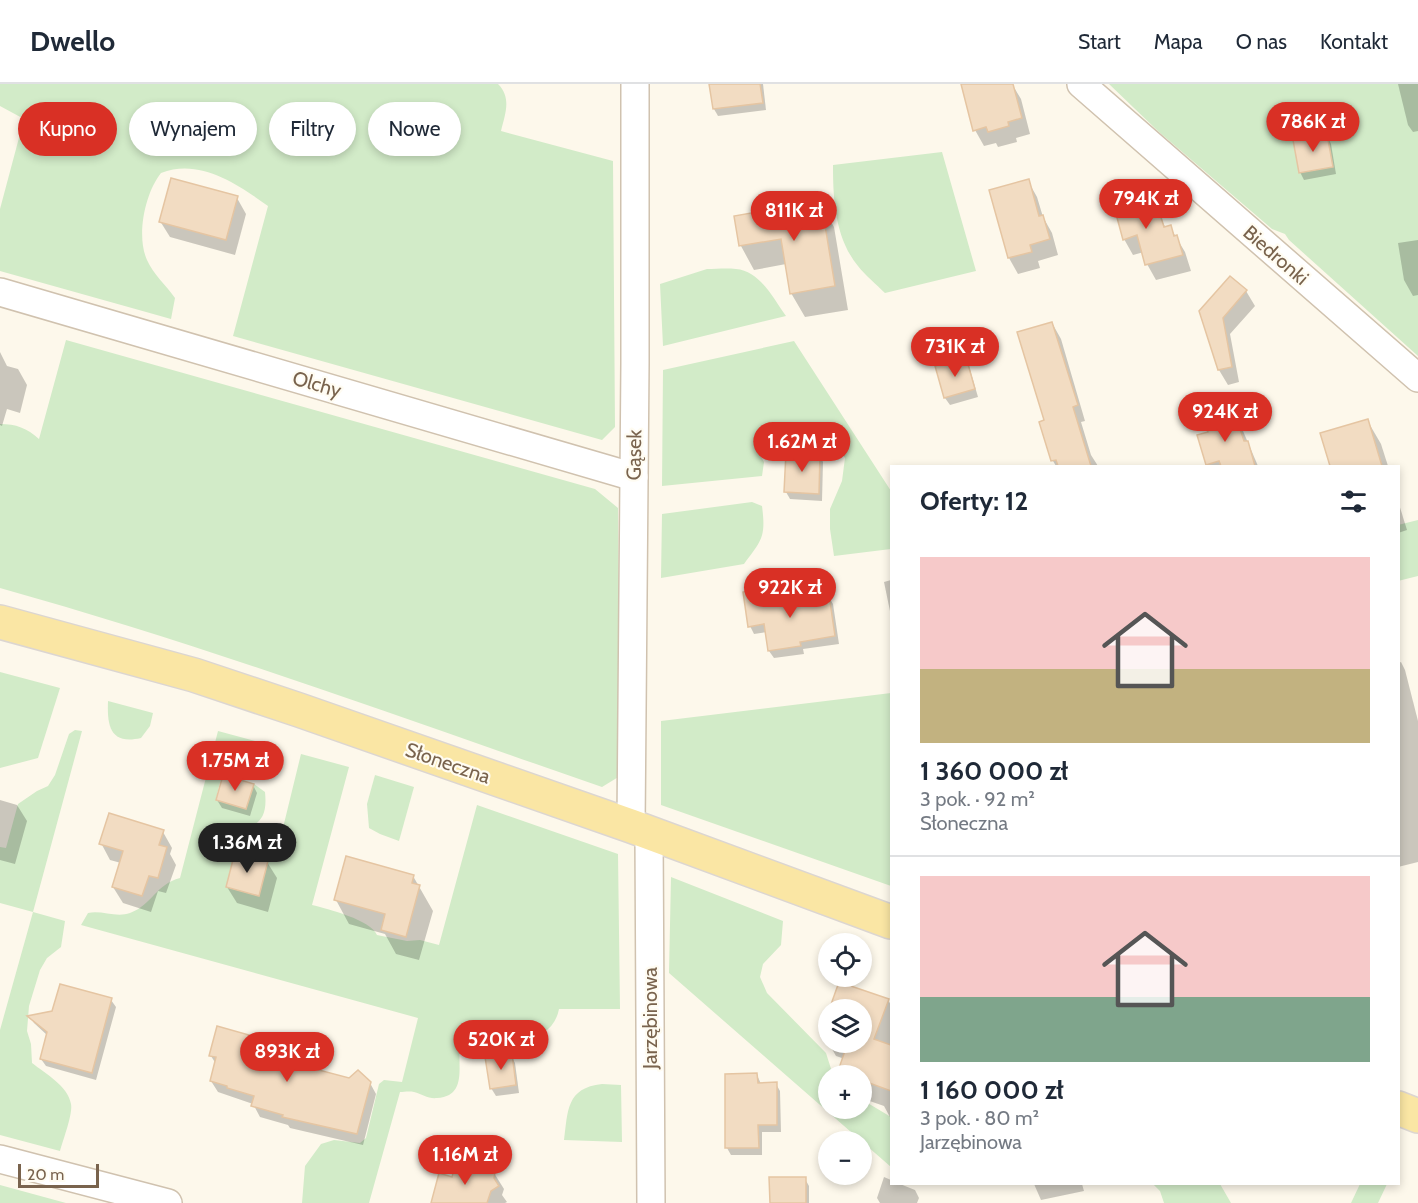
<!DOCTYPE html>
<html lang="pl">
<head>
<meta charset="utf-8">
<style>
  body { margin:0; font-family:Cabin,sans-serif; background:#f6f6f7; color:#1f2937; height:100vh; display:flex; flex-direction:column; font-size:22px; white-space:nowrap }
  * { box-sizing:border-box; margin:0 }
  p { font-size:20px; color:#747a83 }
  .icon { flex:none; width:33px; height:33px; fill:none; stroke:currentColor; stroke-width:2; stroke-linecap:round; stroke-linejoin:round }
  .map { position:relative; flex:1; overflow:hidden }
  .drawer { position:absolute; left:890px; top:381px; width:510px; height:720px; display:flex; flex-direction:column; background:#fff; border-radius:0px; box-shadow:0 3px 9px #0003 }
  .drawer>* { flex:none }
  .guide { position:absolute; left:18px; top:18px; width:570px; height:54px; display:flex; gap:12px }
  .buttons { position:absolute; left:818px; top:849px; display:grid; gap:12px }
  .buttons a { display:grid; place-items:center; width:54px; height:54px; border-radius:50%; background:#fff; box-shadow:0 3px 9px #0003; font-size:30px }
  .scale { position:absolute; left:18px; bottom:15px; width:81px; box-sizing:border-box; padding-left:6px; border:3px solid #79634d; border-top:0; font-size:16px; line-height:21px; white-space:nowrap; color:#79634d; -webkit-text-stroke:4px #fffcf2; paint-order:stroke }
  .price { position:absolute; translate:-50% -51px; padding:0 14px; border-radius:21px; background:#d93025; color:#fff; font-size:20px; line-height:39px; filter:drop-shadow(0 2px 3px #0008) }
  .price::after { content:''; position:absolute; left:50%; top:36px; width:18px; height:14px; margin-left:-9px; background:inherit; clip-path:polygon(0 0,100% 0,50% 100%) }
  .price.selected { background:#222; color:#fff }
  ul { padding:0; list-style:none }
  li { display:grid; align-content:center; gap:12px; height:318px; padding:0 30px }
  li+li { border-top:2px solid #e0e1e3 }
  li span { display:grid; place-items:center; height:186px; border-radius:0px; color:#555 }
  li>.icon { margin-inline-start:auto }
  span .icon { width:108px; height:108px; fill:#fffc; stroke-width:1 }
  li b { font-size:26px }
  h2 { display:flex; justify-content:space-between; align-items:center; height:72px; padding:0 30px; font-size:26px }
  .pill { padding:0 21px; border-radius:27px; background:#fff; box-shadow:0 3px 9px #0003; font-size:21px; line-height:54px }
  .pill.selected { background:#d93025; color:#fff }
  header { display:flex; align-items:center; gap:36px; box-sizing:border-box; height:84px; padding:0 30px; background:#fff; border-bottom:2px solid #e0e1e3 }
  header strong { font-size:28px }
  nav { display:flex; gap:33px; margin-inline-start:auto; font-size:21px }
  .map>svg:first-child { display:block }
</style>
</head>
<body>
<header>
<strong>Dwello</strong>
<nav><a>Start</a><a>Mapa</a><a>O nas</a><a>Kontakt</a></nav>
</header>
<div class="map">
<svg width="1418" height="1119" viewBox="0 0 1418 1119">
  <rect width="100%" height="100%" fill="#fdf8eb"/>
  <g fill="#d2ebc8">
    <path d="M0,0H498C512,14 505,30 501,47L613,77L615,343L602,356L233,252L268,122C237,100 200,74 161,89C145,109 136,152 147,176C153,190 166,201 175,214L171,235L0,187V125L24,35L0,22Z"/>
    <path d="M1109,0H1418V272L1289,156L1285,150L1272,145L1159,48Z"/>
    <path d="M942,68L976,187L885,209C876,200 865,191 858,182C835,154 833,115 833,81Z"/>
    <path d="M707,185C716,185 726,184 736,185C760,187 773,214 786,232L663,262L660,200Z"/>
    <path d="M66,256L595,405L618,424L620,692L602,703C403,634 204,561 0,504V340C16,340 27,344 39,355Z"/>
    <path d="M794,257L891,407V465L834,472L830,445V425L842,397L845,374C826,347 790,335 760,347L756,364L764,378L762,392L662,402L663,286Z"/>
    <path d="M752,418L762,422C766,453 762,456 744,480L661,494L662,430Z"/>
    <path d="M1418,436V492L1398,497V441Z"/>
    <path d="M0,588L60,604L38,674L0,684Z"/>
    <path d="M891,609V802L661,721V637Z"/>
    <path d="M108,617L153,629L150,642L141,654C110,661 107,642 108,617Z"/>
    <path d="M75,646L82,647L33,828L65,837L61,863L47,874L40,886L29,922L27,947L31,960L32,979C46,990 68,1002 71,1020C73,1030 63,1056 60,1067L0,1051V946L33,828L0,819V763L6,764L18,720L37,707L48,702L55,691L69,650Z"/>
    <path d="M218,647L274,662C276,712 246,679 229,686C220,690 218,708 216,716L246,725L254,700L265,708C268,738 257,740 234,752L232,759L235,768L226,803L259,812L268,777L280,756L301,670L349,683L312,821C328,825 371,836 377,851L407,857L420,856L439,861L477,721L618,770L620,925H559C554,952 526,960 503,951C495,949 489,943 481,941C475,940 469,944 464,947C462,952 460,956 460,961C457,981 468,1012 437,1014C428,1015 422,1010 414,1008C409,1007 404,1008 400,1008L369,1119H302L305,1082L321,1060L334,1056L360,1059L366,1054L379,1000L384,996L402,998L418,934L81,841L88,829C102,826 116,834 130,829C152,821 156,800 180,794Z"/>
    <path d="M375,691L414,703L399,757L380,750L369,744L367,720Z"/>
    <path d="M671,793L783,837L781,861L763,880L760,893L767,909L826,969L833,991L828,992V1024H861V1015L891,1033V1083L669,889Z"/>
    <path d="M602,1000L621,1001L622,1058L564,1056C568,1027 566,1004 602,1000Z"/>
    <path d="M1153,1100H1220L1231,1119H1164L1160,1107Z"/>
    <path d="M1360,1100H1387L1378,1119H1351Z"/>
    <path d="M0,1101L66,1119H0Z"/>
  </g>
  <g fill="#0003">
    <path d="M711,0H763L766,26L718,32L714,25Z"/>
    <path d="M962,0H1012L1021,15L1030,50L1016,54L1017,58L998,63L996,59L984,62L975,46Z"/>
    <path d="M1398,0H1418V47L1413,48L1408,41Z"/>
    <path d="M1327,52L1331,60L1336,90L1304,96L1300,88Z"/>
    <path d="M1028,97L1037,113L1043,133L1052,149L1058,171L1038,177L1040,184L1018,190L1009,174L991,107Z"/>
    <path d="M1134,111L1138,118L1141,117L1152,134L1159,132L1166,144L1170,143L1185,168L1191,187L1156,196L1147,180L1144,168L1133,171L1124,155Z"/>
    <path d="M237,114L246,130L235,171L170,153L160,137Z"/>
    <path d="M820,119L834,143L848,226L805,233L791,209L786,180L754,186L741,162Z"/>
    <path d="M1418,156V211L1413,212L1404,196L1398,159Z"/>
    <path d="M1246,207L1255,222L1230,250L1239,298L1228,301L1219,286L1201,227Z"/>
    <path d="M1052,239L1061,255L1085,337L1081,338L1091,371L1098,382H1056L1053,377L1046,337Z"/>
    <path d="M0,268L7,282L18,285L27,301L20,329L7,325L2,342L0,341Z"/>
    <path d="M965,274L969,282L978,313L950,321L945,314L937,283Z"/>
    <path d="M1234,331L1243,347L1258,382H1209L1210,349Z"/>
    <path d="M1367,336L1381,360L1388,382H1331L1322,350Z"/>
    <path d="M819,370L823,378L822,417L790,415L786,408Z"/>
    <path d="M1398,417L1407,446L1398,449Z"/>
    <path d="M891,496V532L884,498Z"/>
    <path d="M765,506L769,514L770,521L828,512L833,520L839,560L803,565L804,570L774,574L769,567L767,548L754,550L750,542Z"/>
    <path d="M1401,578L1405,586L1418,637V778L1398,783V579Z"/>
    <path d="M253,701L257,709L250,732L222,724L217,716Z"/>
    <path d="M0,716L17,721L27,737L15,780L0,776Z"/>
    <path d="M163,748L172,764L170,770L176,781L166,809L158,807L151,828L123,819L113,803L121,779L110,776L101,759Z"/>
    <path d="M267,778L277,794L268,828L237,819L227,803Z"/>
    <path d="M413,792L433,827L419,876L396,870L385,850L349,840L336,816Z"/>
    <path d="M111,916L116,923L96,996L46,982L41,975L47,951L34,939L30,933Z"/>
    <path d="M888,916L891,921V1035L884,1022L861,1014V992H843L840,987L845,975L836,972L828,958H861Z"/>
    <path d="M828,932V958L822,948Z"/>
    <path d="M280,962L286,973L285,978L350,996L370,999L376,1010L363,1061L290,1044L288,1041L260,1033L253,1020L218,1008L211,997L216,980L211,972Z"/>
    <path d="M511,972L515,979L519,1009L496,1012L491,1004Z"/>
    <path d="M757,991L761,1000H776L780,1007L781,1048H762V1071H731L727,1064Z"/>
    <path d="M494,1089L504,1105L502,1111L507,1118L505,1119H437L453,1095Z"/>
    <path d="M884,1093L891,1096V1100H900L915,1106L919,1114L917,1119H880L877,1114Z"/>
    <path d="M805,1095L809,1102V1119H771Z"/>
    <path d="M1034,1100H1082L1084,1107L1041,1116Z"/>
  </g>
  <g fill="#f2dcc2" stroke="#e5c5a2" stroke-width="1.5">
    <path d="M709,0H760L763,19L713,25Z"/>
    <path d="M961,0H1013L1022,34L1008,38L1009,42L988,48L986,43L973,47Z"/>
    <path d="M1327,50L1333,83L1299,89L1293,56Z"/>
    <path d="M171,94L238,112L226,156L159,138Z"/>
    <path d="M1029,95L1039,132L1043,131L1050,155L1030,161L1032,168L1008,174L989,106Z"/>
    <path d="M1135,109L1137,117L1142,115L1145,126L1148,125L1150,133L1160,130L1164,143L1171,141L1174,152L1177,151L1183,171L1145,181L1137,151L1123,156L1112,115Z"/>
    <path d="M821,117L835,202L790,210L781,155L739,162L734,132Z"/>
    <path d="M1230,192L1247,206L1223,234L1232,283L1218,286L1199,227Z"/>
    <path d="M1052,238L1078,321L1073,323L1091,382H1058L1056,376L1051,377L1039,338L1044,336L1017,248Z"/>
    <path d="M966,273L975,305L944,314L935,282Z"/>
    <path d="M1235,329L1244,357H1248L1255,382H1221L1219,377L1206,381L1197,351L1208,348L1205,338Z"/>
    <path d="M1368,335L1382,382H1330L1320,349Z"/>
    <path d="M786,368L820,369L819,410L784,408Z"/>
    <path d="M765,504L768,520L829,511L835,552L800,558L801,562L768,567L764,540L748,543L743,508Z"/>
    <path d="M223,691L254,700L246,725L216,716Z"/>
    <path d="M109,729L164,746L159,761L167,763L158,794L149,792L142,812L112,803L123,767L99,760Z"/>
    <path d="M235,768L268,777L259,812L226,803Z"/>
    <path d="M346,772L414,791L412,799L420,801L406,853L381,846L385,830L334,816Z"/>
    <path d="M839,898L889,915L874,955L891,961V1007L861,996V992H850L838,987L848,958H861V926H829Z"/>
    <path d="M60,900L112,914L92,989L40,975L47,948L27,932L52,927Z"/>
    <path d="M217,942L281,960L277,975L349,994L358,986L371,998L357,1050L282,1033L283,1031L251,1022L254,1012L227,1004V1002L210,997L216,973L209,972Z"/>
    <path d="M512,970L516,1001L490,1005L485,973Z"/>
    <path d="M757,989L758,999L777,998V1041H758L759,1064H725V990Z"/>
    <path d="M456,1077L495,1088L494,1094L499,1102L491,1107L487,1119H431L439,1089L452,1093Z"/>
    <path d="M769,1093H806V1119H770Z"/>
  </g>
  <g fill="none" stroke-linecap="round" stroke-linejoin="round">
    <g stroke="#d0c2af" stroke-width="30">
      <g id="minor">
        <path d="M1081,0L1418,294"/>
        <path d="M0,208L634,393"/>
        <path d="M631,742L635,279V0"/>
        <path d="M649,750L651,1119"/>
        <path d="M0,1075L168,1119"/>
      </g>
    </g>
    <g stroke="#dcd6d1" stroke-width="36">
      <g id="major">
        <path d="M0,538L194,591L299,626L631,742L891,838"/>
        <path d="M1398,1024L1418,1032"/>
      </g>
    </g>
    <use href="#minor" stroke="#fff" stroke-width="27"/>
    <use href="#major" stroke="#fae6a4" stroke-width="33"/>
  </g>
  <g text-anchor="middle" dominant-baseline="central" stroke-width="4.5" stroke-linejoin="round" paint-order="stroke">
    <g font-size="20" fill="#79634d" stroke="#fffcf2">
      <text transform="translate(1276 171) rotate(41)">Biedronki</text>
      <text transform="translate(317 300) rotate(16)">Olchy</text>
      <text transform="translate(634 371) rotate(-89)">Gąsek</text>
      <text transform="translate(448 679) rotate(19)">Słoneczna</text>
      <text transform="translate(650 934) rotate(-90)">Jarzębinowa</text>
    </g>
  </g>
</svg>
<div class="buttons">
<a><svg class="icon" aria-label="locate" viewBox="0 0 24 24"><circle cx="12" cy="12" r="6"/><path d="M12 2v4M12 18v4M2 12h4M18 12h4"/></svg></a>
<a><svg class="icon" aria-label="layers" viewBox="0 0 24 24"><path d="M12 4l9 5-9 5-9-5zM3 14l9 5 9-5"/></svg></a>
<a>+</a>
<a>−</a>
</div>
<div class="scale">20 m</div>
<b class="price" style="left:1313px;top:69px">786K zł</b>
<b class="price" style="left:1146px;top:146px">794K zł</b>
<b class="price" style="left:794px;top:158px">811K zł</b>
<b class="price" style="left:955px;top:294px">731K zł</b>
<b class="price" style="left:1225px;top:359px">924K zł</b>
<b class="price" style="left:802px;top:389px">1.62M zł</b>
<b class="price" style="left:790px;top:535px">922K zł</b>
<b class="price" style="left:235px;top:708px">1.75M zł</b>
<b class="price selected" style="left:247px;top:790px">1.36M zł</b>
<b class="price" style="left:501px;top:987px">520K zł</b>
<b class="price" style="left:287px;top:999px">893K zł</b>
<b class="price" style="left:465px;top:1102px">1.16M zł</b>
<div class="guide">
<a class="pill selected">Kupno</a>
<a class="pill">Wynajem</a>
<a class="pill">Filtry</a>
<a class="pill">Nowe</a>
</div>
<section class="drawer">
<h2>Oferty: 12<svg class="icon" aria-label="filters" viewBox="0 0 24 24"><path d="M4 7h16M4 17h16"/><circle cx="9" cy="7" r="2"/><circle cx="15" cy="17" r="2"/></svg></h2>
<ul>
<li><span style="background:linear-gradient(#f6c9c9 60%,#c2b280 0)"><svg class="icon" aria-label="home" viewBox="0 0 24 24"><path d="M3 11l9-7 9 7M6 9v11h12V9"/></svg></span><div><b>1 360 000 zł</b><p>3 pok. · 92 m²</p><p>Słoneczna</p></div></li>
<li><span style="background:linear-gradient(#f6c9c9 65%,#7fa58c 0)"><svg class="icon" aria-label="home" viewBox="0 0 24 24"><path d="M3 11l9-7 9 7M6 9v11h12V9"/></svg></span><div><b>1 160 000 zł</b><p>3 pok. · 80 m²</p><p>Jarzębinowa</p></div></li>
</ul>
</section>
</div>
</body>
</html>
